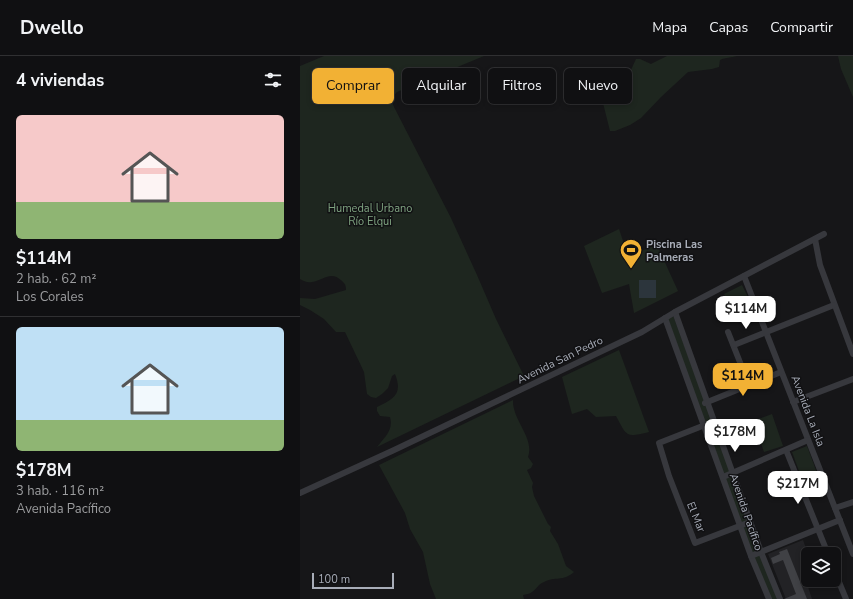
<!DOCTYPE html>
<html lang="es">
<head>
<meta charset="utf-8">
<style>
  body { margin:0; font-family:"Nunito Sans",sans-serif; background:#1e1e20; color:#f1f3f6; height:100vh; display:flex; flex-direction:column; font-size:15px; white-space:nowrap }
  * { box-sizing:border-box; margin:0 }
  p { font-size:13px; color:#9c9d9f }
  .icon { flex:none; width:22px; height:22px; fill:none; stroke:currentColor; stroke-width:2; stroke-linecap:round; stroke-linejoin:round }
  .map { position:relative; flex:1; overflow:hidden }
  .panel { display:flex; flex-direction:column; background:#101012; width:300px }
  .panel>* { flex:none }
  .hud { position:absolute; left:12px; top:12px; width:380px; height:36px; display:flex; gap:8px }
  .tools { position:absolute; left:501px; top:491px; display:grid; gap:8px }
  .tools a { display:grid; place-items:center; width:40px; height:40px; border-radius:6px; background:#101012; box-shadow:0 2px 6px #0003,0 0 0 1px #303032; font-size:20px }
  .scale { position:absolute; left:12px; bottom:10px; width:82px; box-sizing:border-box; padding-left:4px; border:2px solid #a8adb8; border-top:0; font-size:11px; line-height:14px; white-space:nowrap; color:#a8adb8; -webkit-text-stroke:3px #111113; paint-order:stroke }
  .price { position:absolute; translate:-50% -34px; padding:0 9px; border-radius:8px; background:#fff; color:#222; font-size:13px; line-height:26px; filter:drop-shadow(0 1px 2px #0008) }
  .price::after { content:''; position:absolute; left:50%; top:24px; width:12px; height:9px; margin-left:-6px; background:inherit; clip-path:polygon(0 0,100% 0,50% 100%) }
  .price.active { background:#f2b134; color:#111 }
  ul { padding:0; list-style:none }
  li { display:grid; align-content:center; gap:8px; height:212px; padding:0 16px }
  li+li { border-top:1px solid #303032 }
  li span { display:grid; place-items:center; height:124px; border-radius:6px; color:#555 }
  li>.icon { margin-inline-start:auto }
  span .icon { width:72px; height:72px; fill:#fffc; stroke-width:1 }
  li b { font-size:17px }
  h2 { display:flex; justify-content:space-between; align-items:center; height:48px; padding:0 16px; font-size:17px }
  .pill { padding:0 14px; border-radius:6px; background:#101012; box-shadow:0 2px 6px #0003,0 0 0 1px #303032; font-size:14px; line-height:36px }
  .pill.active { background:#f2b134; color:#111 }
  header { display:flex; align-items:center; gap:24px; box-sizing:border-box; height:56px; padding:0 20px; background:#101012; border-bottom:1px solid #303032 }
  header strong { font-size:19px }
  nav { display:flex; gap:22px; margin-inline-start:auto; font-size:14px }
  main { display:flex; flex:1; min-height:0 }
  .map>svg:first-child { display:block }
</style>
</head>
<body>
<header>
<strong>Dwello</strong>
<nav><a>Mapa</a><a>Capas</a><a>Compartir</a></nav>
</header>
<main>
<section class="panel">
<h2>4 viviendas<svg class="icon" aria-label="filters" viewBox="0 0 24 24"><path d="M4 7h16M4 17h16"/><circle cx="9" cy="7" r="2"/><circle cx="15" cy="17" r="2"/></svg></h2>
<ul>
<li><span style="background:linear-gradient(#f6c9c9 70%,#8fb573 0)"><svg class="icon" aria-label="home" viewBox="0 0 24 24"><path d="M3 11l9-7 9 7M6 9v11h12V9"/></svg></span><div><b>$114M</b><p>2 hab. · 62 m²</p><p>Los Corales</p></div></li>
<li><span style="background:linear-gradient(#bfe0f5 75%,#8fb573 0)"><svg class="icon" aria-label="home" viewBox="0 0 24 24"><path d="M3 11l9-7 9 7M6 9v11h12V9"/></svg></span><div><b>$178M</b><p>3 hab. · 116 m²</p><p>Avenida Pacífico</p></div></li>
</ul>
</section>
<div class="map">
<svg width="553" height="543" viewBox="0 0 553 543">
  <rect width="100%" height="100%" fill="#161618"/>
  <path fill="#222225" d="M503,484L508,498V507L501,510L512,543H486L468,498Z"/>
  <g fill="#1e261f">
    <path d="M24,0H184L97,36L91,43L94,51L151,162L177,219L196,263L224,320L77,391C84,382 94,374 90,361L80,360L77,355V351C94,343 103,338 95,318L92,320L88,332L82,338L76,342L71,341L67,338L64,316L45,276H36L24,263L10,254L0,249V242L15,243L46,234C46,229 45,228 42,225C31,214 24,224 12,226C7,227 4,225 0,223V10Z"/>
    <path d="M367,0H437C431,2 426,1 420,4L419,11L412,13L388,16L361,41L341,62L330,69L315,75H310L300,35V28L306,17L309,15L321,19L331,14L336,3H340L351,8Z"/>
    <path d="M538,0H553V41L541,13Z"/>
    <path d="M319,173L328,200L357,189L378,235L334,257L329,228L302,237L284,190Z"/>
    <path d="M442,229L451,247L433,256L424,238Z"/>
    <path d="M373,259L477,543H471L453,499L368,263Z"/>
    <path d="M319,294L349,376C325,382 327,380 316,360L296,361L287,353L272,358L262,321Z"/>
    <path d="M213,344C212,364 235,382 228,401L233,408L231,412L227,414L233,427L232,431L234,440L248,468L251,471L250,475L258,488L266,510L274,516C263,526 255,520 244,526C238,528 237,533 232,536C230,538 226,538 223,539L224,543H136L130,528L123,496L110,473L105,457L79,409Z"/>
    <path d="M472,358L483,390L464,396L453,365Z"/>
    <path d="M507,390L517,417L502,423L492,396Z"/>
  </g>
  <rect fill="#2c353c" x="339" y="224" width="17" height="18"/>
  <path fill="#404145" d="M487,493L507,543H484L496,538L483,504L473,508L471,502L480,498L479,496Z"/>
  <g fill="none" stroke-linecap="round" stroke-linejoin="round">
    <g stroke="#37383d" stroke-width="6">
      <path d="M515,183L520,209L553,298"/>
      <path d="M444,220L553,498"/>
      <path d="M375,256L461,496L480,543"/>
      <path d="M365,262L451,500L469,543"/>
      <path d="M428,276L449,329"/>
      <path d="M434,289L534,249"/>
      <path d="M493,346L553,323"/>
      <path d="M405,347L481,316"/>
      <path d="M405,369L359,387L369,420L395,487L450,466"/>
      <path d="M486,394L528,498"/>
      <path d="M423,421L508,384"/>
      <path d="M0,437L92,395L342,276L375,256L524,178"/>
      <path d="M535,452L553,446"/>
      <path d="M451,500L540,464"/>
      <path d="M534,514L546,543"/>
    </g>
  </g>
  <defs>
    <g id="stadium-pin" transform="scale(1.15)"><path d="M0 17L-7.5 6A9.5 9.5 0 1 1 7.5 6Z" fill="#f2b134" stroke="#111113"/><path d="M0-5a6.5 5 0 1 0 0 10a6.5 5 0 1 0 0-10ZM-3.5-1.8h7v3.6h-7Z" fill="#111"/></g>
  </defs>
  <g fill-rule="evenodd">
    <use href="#stadium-pin" x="331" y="194"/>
  </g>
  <g text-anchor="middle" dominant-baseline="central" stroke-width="3" stroke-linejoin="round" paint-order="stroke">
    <g font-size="11" fill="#7fa381" stroke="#111113">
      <text x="70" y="152">Humedal Urbano<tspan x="70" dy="13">Río Elqui</tspan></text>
    </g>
    <g font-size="11" font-weight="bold" fill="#a8adb8" stroke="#111113" text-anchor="start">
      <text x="346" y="188">Piscina Las<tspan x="346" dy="13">Palmeras</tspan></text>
    </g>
    <g font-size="11" fill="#a8adb8" stroke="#111113">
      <text transform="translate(260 304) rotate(-26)">Avenida San Pedro</text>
      <text transform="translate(508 355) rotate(69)">Avenida La Isla</text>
      <text transform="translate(446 456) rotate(71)">Avenida Pacífico</text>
      <text transform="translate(396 461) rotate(68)">El Mar</text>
    </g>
  </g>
</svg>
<div class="tools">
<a><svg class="icon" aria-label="layers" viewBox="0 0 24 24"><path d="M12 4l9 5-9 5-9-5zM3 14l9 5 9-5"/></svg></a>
</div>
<div class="scale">100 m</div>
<b class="price" style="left:446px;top:274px">$114M</b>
<b class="price active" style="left:443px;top:341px">$114M</b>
<b class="price" style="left:435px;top:397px">$178M</b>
<b class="price" style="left:498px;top:449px">$217M</b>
<div class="hud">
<a class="pill active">Comprar</a>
<a class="pill">Alquilar</a>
<a class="pill">Filtros</a>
<a class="pill">Nuevo</a>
</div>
</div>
</main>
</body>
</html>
